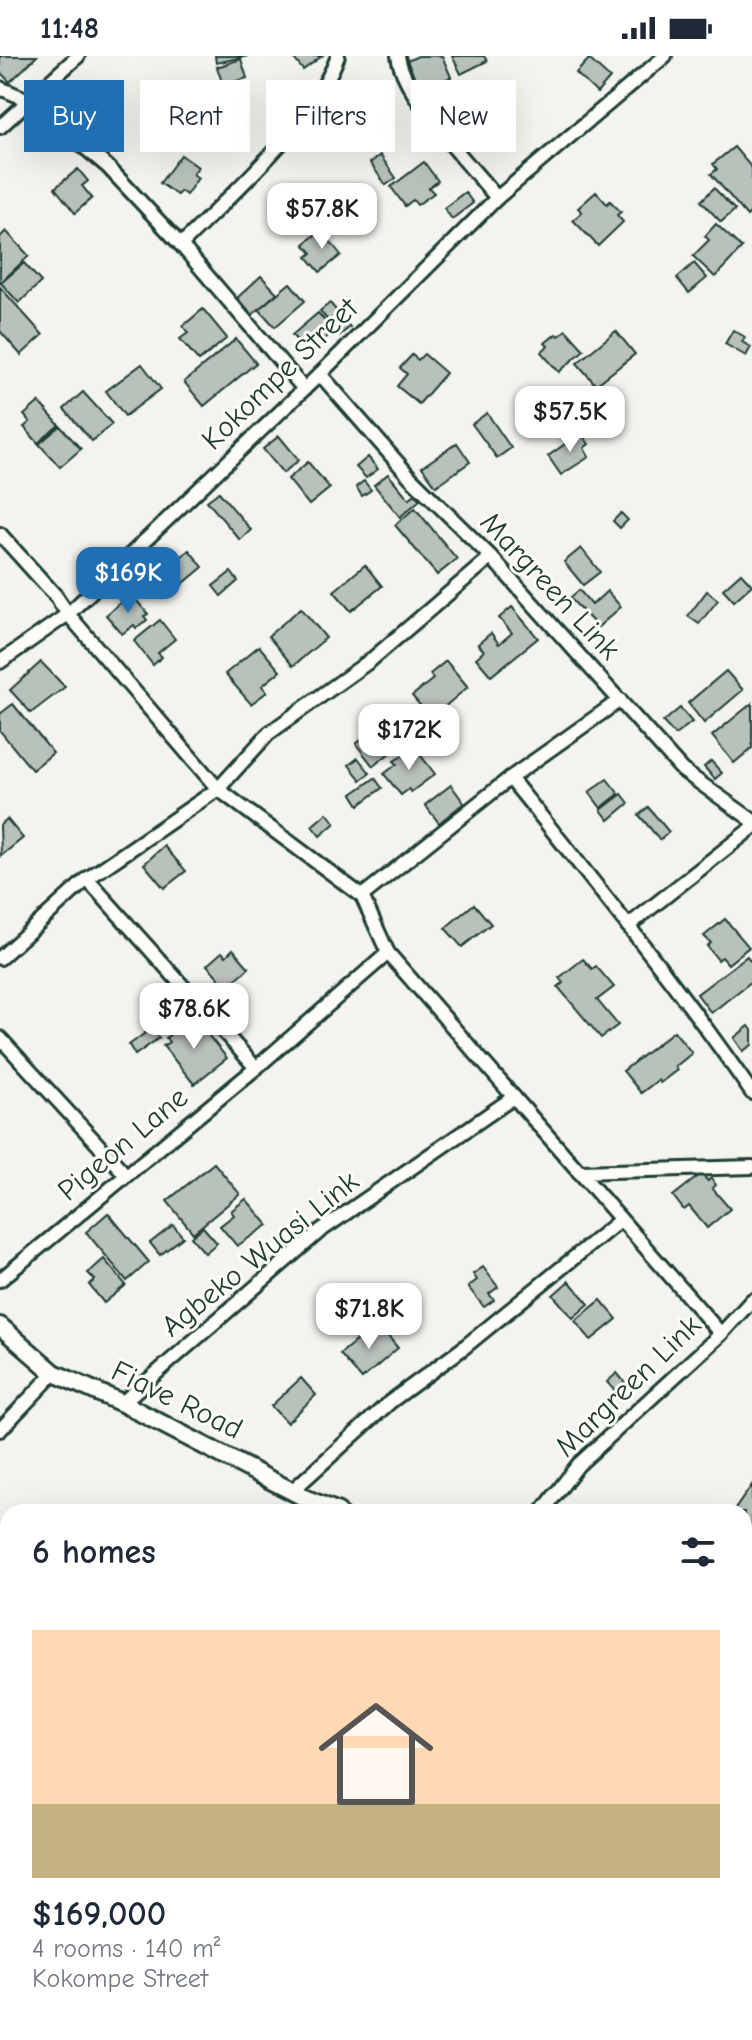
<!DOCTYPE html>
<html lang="en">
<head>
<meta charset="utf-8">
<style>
  body { margin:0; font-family:"Comic Neue",sans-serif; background:#f2f2f3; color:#1f2937; height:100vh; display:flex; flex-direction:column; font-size:30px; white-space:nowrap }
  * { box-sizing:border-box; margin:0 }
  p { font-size:26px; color:#747a83 }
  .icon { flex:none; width:44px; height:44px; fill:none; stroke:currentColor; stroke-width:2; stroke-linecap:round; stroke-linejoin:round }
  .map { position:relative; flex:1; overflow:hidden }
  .details { position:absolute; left:0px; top:1448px; width:752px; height:536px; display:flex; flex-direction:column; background:#fff; border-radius:24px 24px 0 0; box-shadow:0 8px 32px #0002 }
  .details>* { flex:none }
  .guide { position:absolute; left:24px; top:24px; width:704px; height:72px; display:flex; gap:16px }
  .price { position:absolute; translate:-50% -68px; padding:0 18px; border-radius:16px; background:#fff; color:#222; font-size:26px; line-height:52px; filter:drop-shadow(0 2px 4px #0008) }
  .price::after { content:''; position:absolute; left:50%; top:48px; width:24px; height:18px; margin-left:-12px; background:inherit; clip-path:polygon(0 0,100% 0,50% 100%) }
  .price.current { background:#1f6fb2; color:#fff }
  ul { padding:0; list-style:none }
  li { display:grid; align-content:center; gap:16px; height:424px; padding:0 32px }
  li+li { border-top:2px solid #e0e1e3 }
  li span { display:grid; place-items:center; height:248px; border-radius:0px; color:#555 }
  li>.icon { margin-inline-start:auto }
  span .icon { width:144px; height:144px; fill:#fffc; stroke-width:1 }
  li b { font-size:34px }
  h2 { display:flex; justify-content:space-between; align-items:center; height:96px; padding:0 32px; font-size:34px }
  .chip { padding:0 28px; border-radius:0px; background:#fff; box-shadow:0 8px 32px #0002; font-size:28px; line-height:72px }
  .chip.current { background:#1f6fb2; color:#fff }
  .status { display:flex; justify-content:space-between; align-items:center; height:56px; padding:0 40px; background:#fff; direction:ltr }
  .status svg { height:22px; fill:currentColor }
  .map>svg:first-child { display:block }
</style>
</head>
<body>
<div class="status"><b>11:48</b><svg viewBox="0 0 49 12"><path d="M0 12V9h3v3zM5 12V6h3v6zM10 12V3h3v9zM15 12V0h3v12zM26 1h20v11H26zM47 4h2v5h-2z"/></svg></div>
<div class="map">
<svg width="752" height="1984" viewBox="0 0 752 1984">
  <rect width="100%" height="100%" fill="#f4f4ef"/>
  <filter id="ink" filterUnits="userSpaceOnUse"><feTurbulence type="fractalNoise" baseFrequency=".0125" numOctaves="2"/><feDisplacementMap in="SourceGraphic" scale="16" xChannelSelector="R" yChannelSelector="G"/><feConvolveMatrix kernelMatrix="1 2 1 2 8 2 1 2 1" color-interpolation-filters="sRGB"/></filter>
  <g filter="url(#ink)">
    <g fill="#b9c1bb" stroke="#1f3d34" stroke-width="2">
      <path d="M0,0H37L10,26L0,16Z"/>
      <path d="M215,0H248L216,7Z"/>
      <path d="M292,0H322L303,14Z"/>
      <path d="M418,0H442L451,21L421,35L407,5Z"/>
      <path d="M452,0H484L487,5L461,18Z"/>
      <path d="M241,3L247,22L223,29L217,11Z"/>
      <path d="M589,3L610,22L597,37L576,17Z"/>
      <path d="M216,57L229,74L219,81L206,64Z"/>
      <path d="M734,91L752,112V155L747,160L711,118L717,113L713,108Z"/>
      <path d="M181,99L198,111L193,118L198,122L186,139L181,135L177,139L160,127Z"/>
      <path d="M380,99L396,122L386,129L370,107Z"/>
      <path d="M424,106L438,125L429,132L434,137L417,149L413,144L405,150L391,131Z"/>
      <path d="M78,113L88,125L82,130L92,142L75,157L55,132Z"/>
      <path d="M714,132L735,154L721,166L701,145Z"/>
      <path d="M465,136L473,147L452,163L444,152Z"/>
      <path d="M596,136L607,148L610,145L621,156L617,159L623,166L598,190L573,164L582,156L578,152Z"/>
      <path d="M716,168L742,192L715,221L693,200L709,184L705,180Z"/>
      <path d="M321,174L341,199L320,216L307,201L312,197L304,188Z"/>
      <path d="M6,175L29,200L0,227V181Z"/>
      <path d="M24,207L41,226L19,247L1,227Z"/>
      <path d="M694,207L707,222L689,237L677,222Z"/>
      <path d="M261,220L277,237L252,259L237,242Z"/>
      <path d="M290,227L305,245L275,271L259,253Z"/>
      <path d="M0,231L43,279L21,299L0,275Z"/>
      <path d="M330,247L350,271L340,279L320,255Z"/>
      <path d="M203,253L227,282L199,305L180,283L188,277L183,270Z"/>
      <path d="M318,257L334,275L308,297L292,279Z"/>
      <path d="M566,274L584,294L559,316L541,296L548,290L545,287L556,278L559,280Z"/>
      <path d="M733,274L745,281L742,286L751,291L746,300L725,288Z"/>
      <path d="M616,275L635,298L596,329L577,307Z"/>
      <path d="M236,283L256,307L204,350L184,326Z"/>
      <path d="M424,298L446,317L419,348L397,330L407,318L400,312L412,299L418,304Z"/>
      <path d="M142,308L161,333L125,360L106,335Z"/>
      <path d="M83,336L112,368L92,385L64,353Z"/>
      <path d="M39,346L59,369L38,387L24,371L30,366L24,359Z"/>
      <path d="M487,357L511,392L497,402L472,368Z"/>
      <path d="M60,370L81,393L60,411L39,388Z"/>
      <path d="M581,377L589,388L584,392L589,401L561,419L548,400Z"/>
      <path d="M279,380L299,404L283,417L263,393Z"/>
      <path d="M457,387L470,406L436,430L422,411Z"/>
      <path d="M368,401L378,413L366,422L356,411Z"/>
      <path d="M308,406L330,432L309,449L288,423Z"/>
      <path d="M388,418L409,443L415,438L420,444L400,461L374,429Z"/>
      <path d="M364,425L371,434L362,440L356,431Z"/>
      <path d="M219,436L251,474L240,484L207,445Z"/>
      <path d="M415,452L457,503L437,519L395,469Z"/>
      <path d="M621,457L628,464L620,472L613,465Z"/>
      <path d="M581,492L600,516L583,529L564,506Z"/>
      <path d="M189,494L203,511L179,531L165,514Z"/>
      <path d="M365,509L382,530L351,555L334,535Z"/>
      <path d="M231,516L238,525L221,540L213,530Z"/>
      <path d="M741,517L752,529L734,545L723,533Z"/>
      <path d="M579,534L592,549L607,535L621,551L598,571L570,542Z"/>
      <path d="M707,535L718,544L699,568L688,560Z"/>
      <path d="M131,538L148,558L144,560L147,564L136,572L134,569L122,578L106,559Z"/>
      <path d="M512,551L538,582L491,620L476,602L484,595L478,588L491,577L499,588L512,577L499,562Z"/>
      <path d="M301,552L326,582L293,610L268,580Z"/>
      <path d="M160,564L175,583L158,597L162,601L153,609L134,585Z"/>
      <path d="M259,590L280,615L262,630L267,636L251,648L225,618Z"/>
      <path d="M446,605L468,631L431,662L412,640L433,623L430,618Z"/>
      <path d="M41,606L65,631L31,657L10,634Z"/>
      <path d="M726,615L743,634L704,667L688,647Z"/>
      <path d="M752,647V692L734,707L712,680Z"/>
      <path d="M13,648L53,697L32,714L0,675V658Z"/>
      <path d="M405,650L422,672L373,710L356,688Z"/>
      <path d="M680,652L692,666L675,679L663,666Z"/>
      <path d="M415,692L435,718L411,736L409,733L401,739L384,718L397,708L394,705Z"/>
      <path d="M358,702L370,717L361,724L349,709Z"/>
      <path d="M711,705L722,717L715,723L704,711Z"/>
      <path d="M375,722L382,732L359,749L352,738Z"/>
      <path d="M607,723L619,738L601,752L589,736Z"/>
      <path d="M451,729L464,747L439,767L425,749Z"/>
      <path d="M622,738L629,747L609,764L601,754Z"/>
      <path d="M648,751L669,776L660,784L639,759Z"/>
      <path d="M327,757L335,767L320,780L312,770Z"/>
      <path d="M7,763L23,782L1,800L0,769Z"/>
      <path d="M164,790L186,815L164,832L144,808Z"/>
      <path d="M474,848L491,868L462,891L445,872Z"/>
      <path d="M725,863L749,891L728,908L722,901L718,904L707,890L711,887L704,880Z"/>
      <path d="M233,893L249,912L216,940L208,931L219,922L207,909L222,896L226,900Z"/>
      <path d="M747,900L752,907V925L711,957L697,938Z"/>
      <path d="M583,903L592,913L596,910L614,931L597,944L618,969L601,982L558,931L563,927L559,922Z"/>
      <path d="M196,964L227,1002L194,1028L163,990L169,986L166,982L181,969L184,973Z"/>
      <path d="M749,970L752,974V989L743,995L734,982Z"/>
      <path d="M152,972L159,982L135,999L129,989Z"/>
      <path d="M674,975L692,997L675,1011L677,1014L660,1027L658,1024L641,1037L623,1015Z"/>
      <path d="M214,1107L240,1138L193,1177L167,1145Z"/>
      <path d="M701,1118L708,1125L711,1122L716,1129L712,1132L730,1153L707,1172L689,1150L684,1154L673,1140Z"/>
      <path d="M246,1143L268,1169L237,1190L220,1170L234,1159L231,1155Z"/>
      <path d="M108,1157L149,1206L127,1225L86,1176Z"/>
      <path d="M173,1169L183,1181L160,1199L150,1187Z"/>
      <path d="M203,1171L217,1187L205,1197L191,1181Z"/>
      <path d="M104,1203L126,1229L104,1247L89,1229L95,1224L88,1217Z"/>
      <path d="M483,1211L498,1231L489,1238L494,1244L484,1251L468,1231L477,1224L473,1218Z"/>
      <path d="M569,1225L589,1248L573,1262L553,1239Z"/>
      <path d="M354,1240L369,1257L351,1274L335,1256Z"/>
      <path d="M601,1244L617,1263L591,1284L575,1265Z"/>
      <path d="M377,1267L398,1292L362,1323L340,1298Z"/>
      <path d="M617,1317L631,1334L621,1342L607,1326Z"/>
      <path d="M301,1322L316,1339L287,1367L271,1350Z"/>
      <path d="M752,1429V1488L744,1500V1456H733Z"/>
      <path d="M752,1502V1537L744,1530V1511Z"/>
      <path d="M747,1882L752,1886V1910L744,1904V1886Z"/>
      <path d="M25,1976H62L67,1980L64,1984H22L27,1978Z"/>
      <path d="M312,1976H325L335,1984H306Z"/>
      <path d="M488,1976H536L530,1984H483Z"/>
      <path d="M650,1976H712L706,1984H661Z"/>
    </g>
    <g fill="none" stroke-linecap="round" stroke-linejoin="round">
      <g stroke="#1f3d34" stroke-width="18">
        <g id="minor">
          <path d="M398,0C404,41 469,108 497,142"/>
          <path d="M0,32L28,44L108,111L181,189L304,333"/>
          <path d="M0,71L78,0"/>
          <path d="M181,189C232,137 312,69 338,0"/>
          <path d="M320,318L410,421L491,501L682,714L752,764"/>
          <path d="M0,478L55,539L68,558L218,733L362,840L388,897L721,1278"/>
          <path d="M0,606L68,558L320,318L497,142L665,0"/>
          <path d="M510,722C593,825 677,928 752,1037"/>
          <path d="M87,823L256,1012"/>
          <path d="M362,840L510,722L620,644"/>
          <path d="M628,870L752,772"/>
          <path d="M0,902L87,823L218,733L269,677L371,604L491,501"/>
          <path d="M0,982L126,1119"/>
          <path d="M579,1116L752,1111"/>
          <path d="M0,1224L256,1012L388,897"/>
          <path d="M122,1347L320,1175L514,1041"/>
          <path d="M0,1374L54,1317"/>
          <path d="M293,1434L390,1346L462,1293L619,1165"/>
          <path d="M542,1456L578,1409L721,1278L752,1244"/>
          <path d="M744,1766L752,1753"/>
          <path d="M0,1840L8,1830"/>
          <path d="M744,1860L752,1866"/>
          <path d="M0,1878L8,1885"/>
          <path d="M0,1962L8,1952"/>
          <path d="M106,1976L115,1984"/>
          <path d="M402,1976L412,1984"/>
          <path d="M594,1984L600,1976"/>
        </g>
      </g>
      <g stroke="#1f3d34" stroke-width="22">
        <g id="tertiary">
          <path d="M0,1270L54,1317L122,1347L309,1444L338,1456"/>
          <path d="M744,1620L752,1623"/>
        </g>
      </g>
      <use href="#minor" stroke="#fdfcf7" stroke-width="12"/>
      <use href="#tertiary" stroke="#fdfcf7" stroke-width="16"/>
    </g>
  </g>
  <g text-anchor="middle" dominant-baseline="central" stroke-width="6" stroke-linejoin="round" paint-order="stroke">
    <g font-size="30" fill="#1f3d34" stroke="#fdfcf7">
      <text transform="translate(280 318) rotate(-44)">Kokompe Street</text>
      <text transform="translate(550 530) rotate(47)">Margreen Link</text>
      <text transform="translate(123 1088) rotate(-40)">Pigeon Lane</text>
      <text transform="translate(260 1198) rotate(-39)">Agbeko Wuasi Link</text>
      <text transform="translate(628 1330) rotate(-44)">Margreen Link</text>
      <text transform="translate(177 1344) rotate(26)">Fiave Road</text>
    </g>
  </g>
</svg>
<b class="price" style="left:322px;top:195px">$57.8K</b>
<b class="price" style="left:570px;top:398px">$57.5K</b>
<b class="price current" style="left:128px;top:559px">$169K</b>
<b class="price" style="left:409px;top:716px">$172K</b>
<b class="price" style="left:194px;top:995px">$78.6K</b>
<b class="price" style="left:369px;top:1295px">$71.8K</b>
<div class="guide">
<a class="chip current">Buy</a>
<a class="chip">Rent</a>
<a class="chip">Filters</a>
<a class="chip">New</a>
</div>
<section class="details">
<h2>6 homes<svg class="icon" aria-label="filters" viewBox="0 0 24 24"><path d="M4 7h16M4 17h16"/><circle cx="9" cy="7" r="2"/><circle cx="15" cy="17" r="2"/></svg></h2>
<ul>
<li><span style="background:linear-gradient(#ffd9b3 70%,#c2b280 0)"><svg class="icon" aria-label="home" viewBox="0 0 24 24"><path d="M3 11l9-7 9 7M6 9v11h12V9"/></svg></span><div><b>$169,000</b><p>4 rooms · 140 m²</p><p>Kokompe Street</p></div></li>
</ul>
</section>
</div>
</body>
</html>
